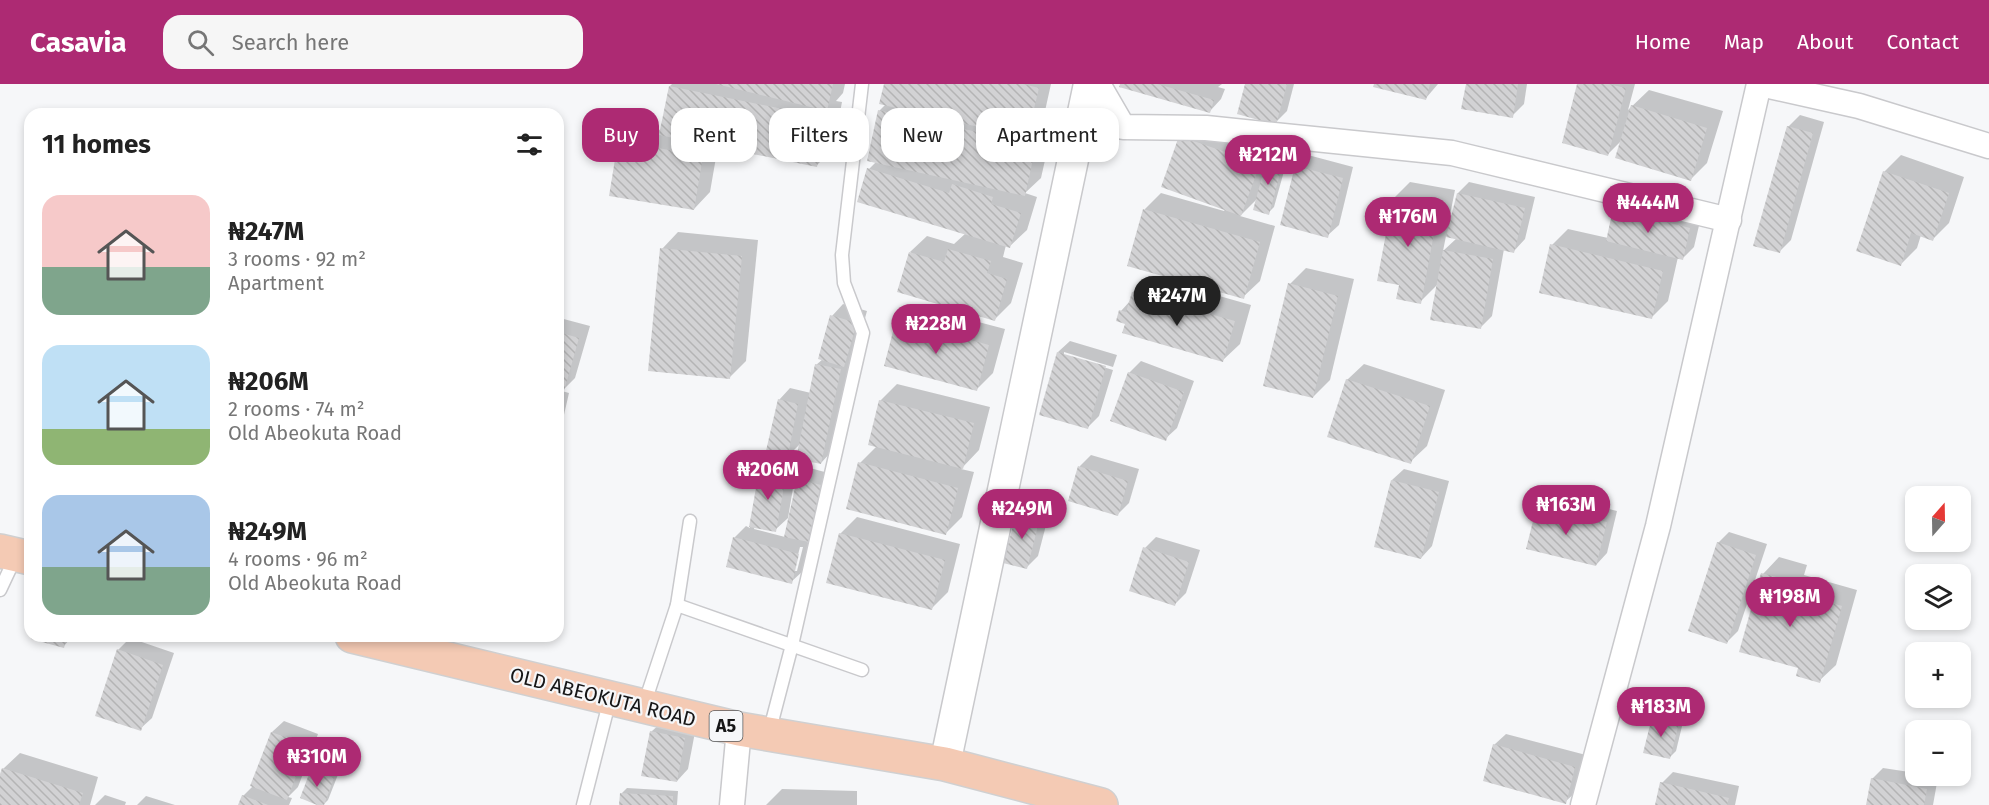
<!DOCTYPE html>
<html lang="en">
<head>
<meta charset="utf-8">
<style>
  body { margin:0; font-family:"Fira Sans",sans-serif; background:#f6f6f6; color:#222; height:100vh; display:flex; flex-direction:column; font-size:22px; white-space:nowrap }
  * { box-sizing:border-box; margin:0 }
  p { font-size:20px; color:#767676 }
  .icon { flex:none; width:33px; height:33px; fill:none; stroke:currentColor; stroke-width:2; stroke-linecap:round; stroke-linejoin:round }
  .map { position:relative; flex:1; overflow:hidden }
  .details { position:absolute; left:24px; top:24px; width:540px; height:534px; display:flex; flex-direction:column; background:#fff; border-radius:18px; box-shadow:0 3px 9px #0003 }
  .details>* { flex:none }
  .guide { position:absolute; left:582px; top:24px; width:570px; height:54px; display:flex; gap:12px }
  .needle { width:39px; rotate:20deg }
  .tools { position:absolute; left:1905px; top:402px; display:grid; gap:12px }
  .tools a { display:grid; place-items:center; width:66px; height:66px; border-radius:12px; background:#fff; box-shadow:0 3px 9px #0003; font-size:30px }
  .price { position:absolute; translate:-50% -51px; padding:0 14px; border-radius:21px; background:#ad2a73; color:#fff; font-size:20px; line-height:39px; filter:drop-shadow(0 2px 3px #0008) }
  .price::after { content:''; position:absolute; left:50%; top:36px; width:18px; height:14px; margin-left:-9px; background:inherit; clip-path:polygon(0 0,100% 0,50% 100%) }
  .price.current { background:#222; color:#fff }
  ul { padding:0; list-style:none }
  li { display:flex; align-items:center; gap:18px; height:150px; padding:0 18px }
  li span { display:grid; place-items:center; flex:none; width:168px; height:120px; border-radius:18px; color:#555 }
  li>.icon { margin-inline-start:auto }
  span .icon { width:72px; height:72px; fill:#fffc; stroke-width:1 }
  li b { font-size:26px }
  h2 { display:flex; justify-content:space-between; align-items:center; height:72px; padding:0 18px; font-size:26px }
  .pill { padding:0 21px; border-radius:18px; background:#fff; box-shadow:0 3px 9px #0003; font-size:21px; line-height:54px }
  .pill.current { background:#ad2a73; color:#fff }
  header { display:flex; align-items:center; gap:36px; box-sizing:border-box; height:84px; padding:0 30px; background:#ad2a73; color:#fff }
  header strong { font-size:28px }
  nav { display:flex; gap:33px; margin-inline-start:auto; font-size:21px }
  .search { width:420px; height:54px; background:#f6f6f6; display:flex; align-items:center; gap:15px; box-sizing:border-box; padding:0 21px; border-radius:18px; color:#767676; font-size:22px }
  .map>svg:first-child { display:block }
</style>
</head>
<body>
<header>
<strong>Casavia</strong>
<div class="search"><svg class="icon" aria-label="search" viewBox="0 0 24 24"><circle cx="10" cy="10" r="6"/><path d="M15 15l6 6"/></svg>Search here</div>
<nav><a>Home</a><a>Map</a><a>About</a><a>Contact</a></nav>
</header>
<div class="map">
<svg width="1989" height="721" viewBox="0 0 1989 721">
  <defs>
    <pattern id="building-back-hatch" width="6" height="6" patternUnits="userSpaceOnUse" patternTransform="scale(1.5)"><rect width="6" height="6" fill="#d2d2d4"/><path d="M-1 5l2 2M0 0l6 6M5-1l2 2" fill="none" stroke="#b4b4b5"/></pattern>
  </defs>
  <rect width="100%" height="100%" fill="#f6f7f9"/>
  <g fill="#0003" fill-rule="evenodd">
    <path d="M672,0H845L843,9L836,17L842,18L833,65L816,82L718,62L710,108L694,125L619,58L636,42L661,46L670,2Z"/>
    <path d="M885,0H1051L1043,36L1038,42L1052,45L1041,94L1025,109L1037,113L1027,146L1010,162L1006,161L1003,173L1023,179L1011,219L994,236L910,168L927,152L954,160L966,149L869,85L876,78L879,27L886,20Z"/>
    <path d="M1122,0H1222L1218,3L1225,5L1221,15L1210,27Z"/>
    <path d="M1247,0H1294L1287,27L1275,39Z"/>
    <path d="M1375,0H1438L1426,14Z"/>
    <path d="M1467,0H1527L1524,20L1512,32Z"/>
    <path d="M1578,0H1635L1628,26L1649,6L1723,27L1707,79L1691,95L1622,56L1608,70Z"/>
    <path d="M1800,31L1824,38L1791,156L1779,168L1788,43Z"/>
    <path d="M1197,36L1275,64L1273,69L1288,73L1274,123L1268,129L1258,114L1240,132L1275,142L1260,197L1243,213L1129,181L1145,125L1161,109L1224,127L1225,125L1163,102Z"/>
    <path d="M1308,71L1353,83L1339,141L1327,152L1297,83Z"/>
    <path d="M1901,71L1964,93L1949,139L1933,155L1921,151L1917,164L1900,181L1884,88Z"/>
    <path d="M1410,98L1455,106L1450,131L1453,132L1458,109L1469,98L1535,113L1525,155L1514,167L1504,165L1492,232L1480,244L1438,200L1420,218L1400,200L1394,114ZM1446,152L1457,154L1443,167Z"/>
    <path d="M1626,114L1701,133L1694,163L1683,174L1678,173L1668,217L1651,234L1552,161L1568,145L1608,154L1615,126Z"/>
    <path d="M678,148L758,156L746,277L729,294L662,165Z"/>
    <path d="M1306,184L1354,195L1330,296L1313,313L1290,200Z"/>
    <path d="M1149,192L1251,221L1240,260L1223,276L1127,239L1121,227L1130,217L1133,208Z"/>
    <path d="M843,220L867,227L855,270L832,367L821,379L800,360L786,374L779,316L790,304L811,309L816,281L823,275L832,232Z"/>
    <path d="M914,221L1005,245L993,289L976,306L898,237Z"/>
    <path d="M560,234L590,242L575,294L562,307L569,309L558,357V236Z"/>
    <path d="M1070,257L1117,271L1113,283L1064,268V271L1113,286L1099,332L1087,344L1058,268Z"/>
    <path d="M1141,277L1194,297L1177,344L1165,355L1129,289Z"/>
    <path d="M1364,280L1445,306L1427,362L1410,378L1347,296Z"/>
    <path d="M897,300L990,323L979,366L961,385L974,388L962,433L945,450L860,379L877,362L880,317Z"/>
    <path d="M1091,371L1139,385L1129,419L1118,430L1070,416L1080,382Z"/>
    <path d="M772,376L797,380L788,434L775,446L755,442L754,445L785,453L798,396L810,384L832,390L820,445L807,458L810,459L803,487L791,498L734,454L746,442L750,444L760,387ZM800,463H803L797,487H794Z"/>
    <path d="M1404,385L1449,397L1432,462L1421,474L1392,396Z"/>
    <path d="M1549,410L1617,427L1607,469L1596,481L1538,422Z"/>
    <path d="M1030,417L1051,422L1038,472L1026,484L1018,428Z"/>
    <path d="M857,433L960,460L948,508L931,525L840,450Z"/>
    <path d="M1729,448L1767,460L1738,547L1727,558L1718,459Z"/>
    <path d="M1156,453L1200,466L1186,509L1175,520L1145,464Z"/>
    <path d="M1779,473L1807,481L1804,491L1857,506L1836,581L1819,597L1800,583L1763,490Z"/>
    <path d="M33,552H70L69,556L64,562Z"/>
    <path d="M130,554L174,569L152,634L140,645L118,566Z"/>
    <path d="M1659,628L1684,634L1676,667L1670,673L1654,633Z"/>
    <path d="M284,637L318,650L298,703L288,713L292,714L289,721H240L243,712L254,701H252L272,648Z"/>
    <path d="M663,637L696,643L688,685L677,697L651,648Z"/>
    <path d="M1506,650L1586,671L1577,707L1565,718L1494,661Z"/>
    <path d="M20,669L98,693L90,721H0V695L3,685Z"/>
    <path d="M317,680L339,688L328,716L323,721L312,685Z"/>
    <path d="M1883,684L1916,689V692L1938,693L1933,721H1867L1872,695Z"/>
    <path d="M1673,688L1739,702L1735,721H1657L1662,699Z"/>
    <path d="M627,704L678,707L677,721H621V710Z"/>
    <path d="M782,705L857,707V721H766Z"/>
    <path d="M105,711L126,718L125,721H95Z"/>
    <path d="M146,712L175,721H137Z"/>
  </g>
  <g fill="url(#building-back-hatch)">
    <path d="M716,0H833L827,27Z"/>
    <path d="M884,0H1023L1039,4L1027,54L879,20Z"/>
    <path d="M1120,0H1157L1214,16L1210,29L1119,3Z"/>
    <path d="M1245,0H1287L1276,41L1237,30Z"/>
    <path d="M1374,0H1430L1426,16L1373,3Z"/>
    <path d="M1466,0H1518L1513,34L1461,25Z"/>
    <path d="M1577,0H1608L1626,4L1608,72L1562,59Z"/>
    <path d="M669,2L827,34L817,83L659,51Z"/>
    <path d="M1631,21L1707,44L1691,97L1615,74Z"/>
    <path d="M878,26L1036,61L1025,112L867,77Z"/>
    <path d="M1787,42L1813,49L1780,169L1753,162Z"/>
    <path d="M1179,52L1260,80L1241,132L1161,103Z"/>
    <path d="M618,57L703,72L694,126L609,112Z"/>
    <path d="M1267,74L1283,78L1269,131L1253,126Z"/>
    <path d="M1295,82L1343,94L1328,154L1280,141Z"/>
    <path d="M867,84L949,109L952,100L993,113L991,120L1021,129L1010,164L857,118Z"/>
    <path d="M1883,87L1949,109L1933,157L1911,149L1901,182L1856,167Z"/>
    <path d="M1457,109L1525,124L1514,169L1446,153Z"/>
    <path d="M1393,113L1439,122L1421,220L1396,215L1399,201L1377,197Z"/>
    <path d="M1143,125L1260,158L1244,215L1127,182Z"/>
    <path d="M1613,125L1690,144L1683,176L1606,157Z"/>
    <path d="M1550,160L1663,187L1652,235L1539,209Z"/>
    <path d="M660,164L742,172L730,295L648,287Z"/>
    <path d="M948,165L991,177L987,189L1007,195L995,237L897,208L909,168L944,178Z"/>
    <path d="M1443,166L1493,175L1481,245L1430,236Z"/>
    <path d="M1288,199L1338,212L1313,314L1263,302Z"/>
    <path d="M1132,208L1235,237L1223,278L1122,249L1125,240L1116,237L1119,226L1126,228Z"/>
    <path d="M830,231L857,239L844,283L818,275Z"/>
    <path d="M896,236L989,261L977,307L884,282Z"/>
    <path d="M558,248L579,254L564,307L558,305Z"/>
    <path d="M1057,268L1106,282L1088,345L1039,331Z"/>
    <path d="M815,280L841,285L821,380L796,375Z"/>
    <path d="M1128,288L1184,308L1166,357L1110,337Z"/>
    <path d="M1346,295L1430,322L1411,380L1327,353Z"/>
    <path d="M778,315L798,320L787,376L765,371Z"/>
    <path d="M879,316L974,339L963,385L868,361Z"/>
    <path d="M858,378L958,404L946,451L846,425Z"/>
    <path d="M1078,382L1128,397L1118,432L1068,417Z"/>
    <path d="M759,387L786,391L776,448L749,443Z"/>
    <path d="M797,395L821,401L809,458L784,453Z"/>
    <path d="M1391,396L1439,408L1421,475L1374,463Z"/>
    <path d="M1537,421L1607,438L1596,482L1526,465Z"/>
    <path d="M1017,427L1040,434L1027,485L1003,479Z"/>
    <path d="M839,449L945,476L932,526L826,499Z"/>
    <path d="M733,453L799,470L792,500L726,483Z"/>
    <path d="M1717,458L1756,471L1727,560L1688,547Z"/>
    <path d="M1143,463L1189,478L1175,522L1129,507Z"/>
    <path d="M1761,489L1791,497L1789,507L1842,522L1820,599L1796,592L1798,584L1739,568Z"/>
    <path d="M32,552H67L64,564L31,555Z"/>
    <path d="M117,565L163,581L141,647L95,632Z"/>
    <path d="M1652,633L1679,639L1670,675L1643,669Z"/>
    <path d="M650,647L685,654L677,698L641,692Z"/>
    <path d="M271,648L308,661L287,716L250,702Z"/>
    <path d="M1493,660L1575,683L1566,720L1483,697Z"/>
    <path d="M2,684L83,709L79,721H0V690Z"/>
    <path d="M311,685L334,694L324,721H317L300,714Z"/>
    <path d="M1871,694L1927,705L1924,721H1866Z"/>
    <path d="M1660,698L1729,714L1727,721H1655Z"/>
    <path d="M620,709L673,712V721H619Z"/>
    <path d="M242,711L268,721H238Z"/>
  </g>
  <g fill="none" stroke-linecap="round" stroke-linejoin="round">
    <g stroke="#c9c9cc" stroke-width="15">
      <g id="service">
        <path d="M0,506L16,472"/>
        <path d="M677,521L862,586"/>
        <path d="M644,621L677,521L690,437"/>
        <path d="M769,649L792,561L863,249L844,199L842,171L862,0"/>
        <path d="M583,721L610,615"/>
      </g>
    </g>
    <g stroke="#c9c9cc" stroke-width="27">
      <g id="minor">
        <path d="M1098,0L1123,43L1206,44L1452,69L1729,136"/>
        <path d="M1760,0L1859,22L1989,62"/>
        <path d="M732,721L739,645"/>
        <path d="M1583,721L1658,442L1759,0"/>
      </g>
    </g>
    <g stroke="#c9c9cc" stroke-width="33">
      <path id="tertiary" d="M945,680L1089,0"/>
    </g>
    <g stroke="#d0d0d1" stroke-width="36">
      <g id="trunk">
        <path d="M0,467L30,474"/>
        <path d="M352,552L739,645L945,680L1101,721"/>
      </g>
    </g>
    <use href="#service" stroke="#fff" stroke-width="12"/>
    <use href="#minor" stroke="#fff" stroke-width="24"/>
    <use href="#tertiary" stroke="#fff" stroke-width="30"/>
    <use href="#trunk" stroke="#f4cab4" stroke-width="33"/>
  </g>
  <g text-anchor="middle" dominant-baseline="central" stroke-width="4.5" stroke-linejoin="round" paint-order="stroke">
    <rect fill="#f6f7f9" stroke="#595a5b" stroke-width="1.5" x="709.5" y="627" width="33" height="30" rx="4.5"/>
    <g font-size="18" font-weight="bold" fill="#161617">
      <text x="726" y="642">A5</text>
    </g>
    <g font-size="20" fill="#161617" stroke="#f6f7f9">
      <text transform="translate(603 613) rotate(14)">OLD ABEOKUTA ROAD</text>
    </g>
  </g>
</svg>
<div class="tools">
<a><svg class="needle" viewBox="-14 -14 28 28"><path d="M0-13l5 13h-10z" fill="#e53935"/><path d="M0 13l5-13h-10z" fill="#767676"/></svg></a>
<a><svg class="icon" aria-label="layers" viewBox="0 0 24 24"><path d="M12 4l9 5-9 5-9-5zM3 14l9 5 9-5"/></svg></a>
<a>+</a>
<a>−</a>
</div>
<b class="price" style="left:1268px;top:102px">₦212M</b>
<b class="price" style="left:1648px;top:150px">₦444M</b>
<b class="price" style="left:1408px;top:164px">₦176M</b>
<b class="price current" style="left:1177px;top:243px">₦247M</b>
<b class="price" style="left:936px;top:271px">₦228M</b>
<b class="price" style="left:768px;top:417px">₦206M</b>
<b class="price" style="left:1566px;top:452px">₦163M</b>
<b class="price" style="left:1022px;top:456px">₦249M</b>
<b class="price" style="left:1790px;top:544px">₦198M</b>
<b class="price" style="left:1661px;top:654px">₦183M</b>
<b class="price" style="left:317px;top:704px">₦310M</b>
<div class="guide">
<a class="pill current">Buy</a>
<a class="pill">Rent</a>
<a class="pill">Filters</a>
<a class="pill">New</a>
<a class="pill">Apartment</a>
</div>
<section class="details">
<h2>11 homes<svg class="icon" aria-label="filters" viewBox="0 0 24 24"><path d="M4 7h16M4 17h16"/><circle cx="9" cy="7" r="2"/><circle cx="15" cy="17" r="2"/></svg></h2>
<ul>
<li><span style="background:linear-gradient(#f6c9c9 60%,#7fa58c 0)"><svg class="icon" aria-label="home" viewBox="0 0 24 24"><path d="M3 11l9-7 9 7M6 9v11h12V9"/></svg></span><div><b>₦247M</b><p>3 rooms · 92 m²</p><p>Apartment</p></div></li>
<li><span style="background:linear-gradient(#bfe0f5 70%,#8fb573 0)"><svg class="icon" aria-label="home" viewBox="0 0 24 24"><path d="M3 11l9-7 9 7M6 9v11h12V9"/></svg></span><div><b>₦206M</b><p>2 rooms · 74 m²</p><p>Old Abeokuta Road</p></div></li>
<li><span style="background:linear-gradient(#a9c7e8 60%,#7fa58c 0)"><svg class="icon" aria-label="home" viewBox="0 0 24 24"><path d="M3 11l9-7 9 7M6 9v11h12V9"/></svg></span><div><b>₦249M</b><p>4 rooms · 96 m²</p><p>Old Abeokuta Road</p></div></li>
</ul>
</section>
</div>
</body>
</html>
